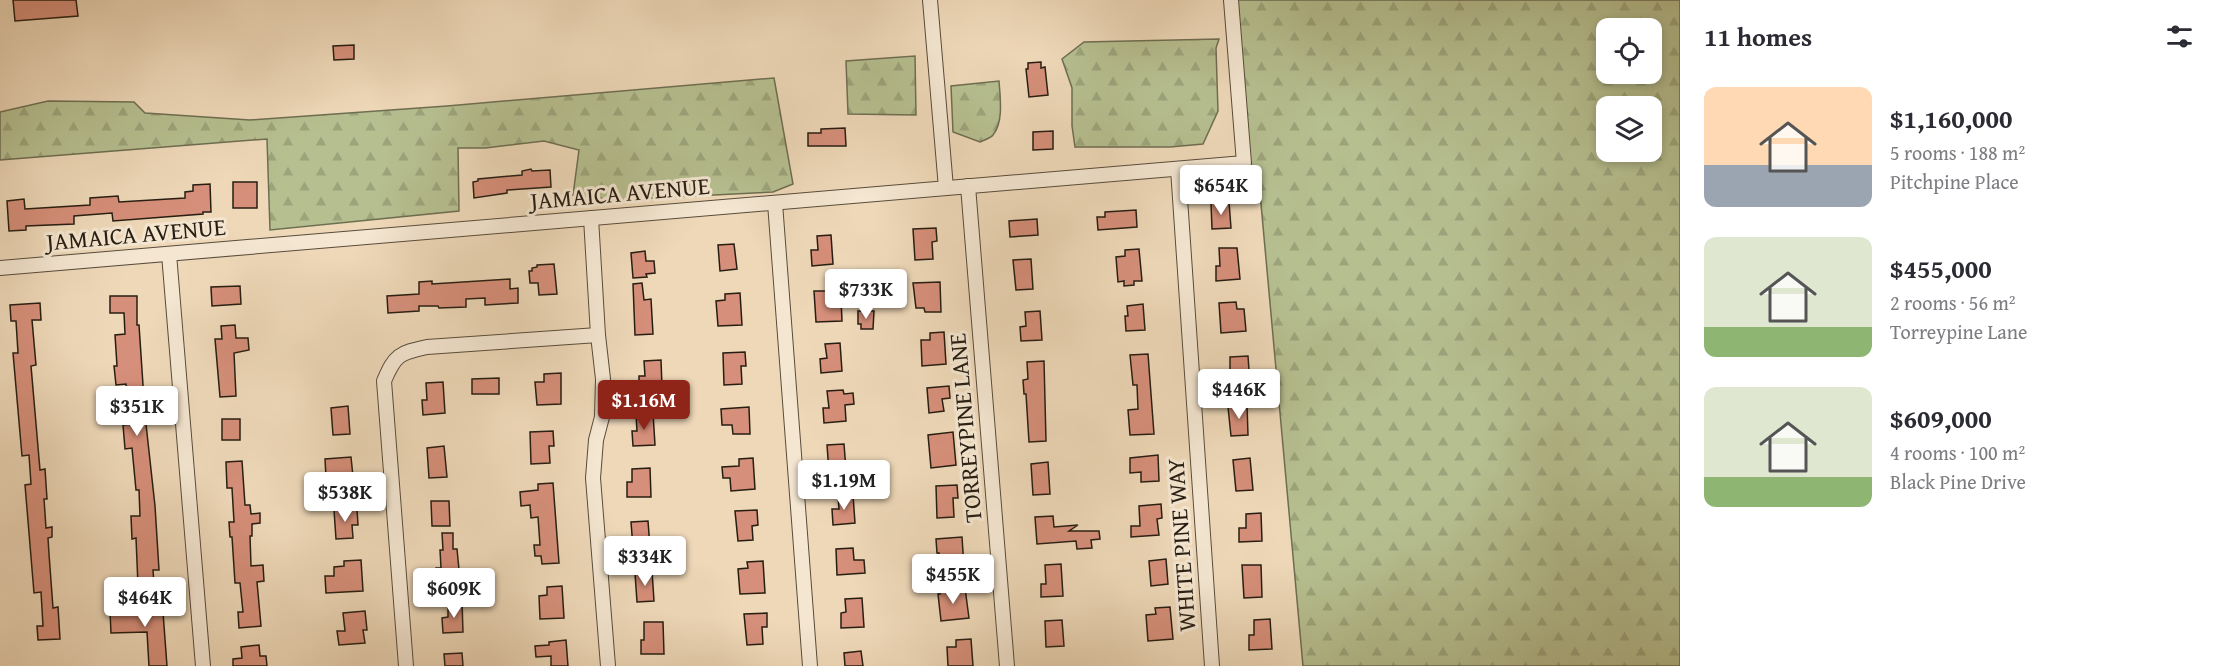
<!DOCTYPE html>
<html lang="en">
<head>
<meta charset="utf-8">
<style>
  body { margin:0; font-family:"Gentium Book Plus",serif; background:#f7f7f7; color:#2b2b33; height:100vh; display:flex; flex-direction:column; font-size:22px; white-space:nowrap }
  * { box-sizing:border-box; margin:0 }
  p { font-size:20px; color:#7c7c81 }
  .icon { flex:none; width:33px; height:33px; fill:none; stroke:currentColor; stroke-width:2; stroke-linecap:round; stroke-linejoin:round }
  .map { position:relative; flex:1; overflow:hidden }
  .details { display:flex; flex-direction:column; background:#fff; width:540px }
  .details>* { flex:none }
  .fabs { position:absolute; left:1596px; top:18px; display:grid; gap:12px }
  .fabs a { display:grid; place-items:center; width:66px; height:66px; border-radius:12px; background:#fff; box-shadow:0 3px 9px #0003; font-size:30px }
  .price { position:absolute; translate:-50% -51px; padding:0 14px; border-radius:6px; background:#fff; color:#222; font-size:20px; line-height:39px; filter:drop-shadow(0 2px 3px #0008) }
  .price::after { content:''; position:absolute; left:50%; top:36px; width:18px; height:14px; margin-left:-9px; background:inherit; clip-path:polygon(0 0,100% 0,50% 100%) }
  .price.active { background:#8f2418; color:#fff }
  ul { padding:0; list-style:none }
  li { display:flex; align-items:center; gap:18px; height:150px; padding:0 24px }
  li span { display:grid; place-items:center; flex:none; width:168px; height:120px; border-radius:12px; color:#555 }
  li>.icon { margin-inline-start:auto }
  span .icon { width:72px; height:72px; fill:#fffc; stroke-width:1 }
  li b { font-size:26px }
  h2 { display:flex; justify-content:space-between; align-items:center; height:72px; padding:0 24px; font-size:26px }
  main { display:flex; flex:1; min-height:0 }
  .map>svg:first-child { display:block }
</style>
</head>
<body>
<main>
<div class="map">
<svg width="1680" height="666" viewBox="0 0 1680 666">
  <defs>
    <pattern id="forest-firs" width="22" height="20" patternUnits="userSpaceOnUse" patternTransform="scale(1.5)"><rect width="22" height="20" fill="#b6bf90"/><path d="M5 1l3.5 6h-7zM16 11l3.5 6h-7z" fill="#9ca47b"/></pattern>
  </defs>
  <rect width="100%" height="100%" fill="#eed8b8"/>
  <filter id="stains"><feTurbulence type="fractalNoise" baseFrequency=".00333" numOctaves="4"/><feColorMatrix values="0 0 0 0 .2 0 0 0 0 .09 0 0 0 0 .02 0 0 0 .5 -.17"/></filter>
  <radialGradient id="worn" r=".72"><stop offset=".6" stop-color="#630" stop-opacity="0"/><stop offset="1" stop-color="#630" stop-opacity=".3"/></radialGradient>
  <g fill="url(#forest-firs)" stroke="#6e6e51" stroke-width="1.5" fill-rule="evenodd">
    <path d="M1231,0H1680V666H1303L1258,171L1244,163ZM1606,28H1652V74H1606ZM1606,106H1652V152H1606Z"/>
    <path d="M1219,39L1216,48L1218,111L1203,144L1170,147H1075L1072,126V88L1062,59L1084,42Z"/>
    <path d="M915,56L916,115L848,114L846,61Z"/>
    <path d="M774,78L793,184L773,192L614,200L573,195L579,150L544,141L485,148H458L459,211L270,230L267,139L0,160V112L48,101L134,102L145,113L250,120L447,106Z"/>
    <path d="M999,81C1000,96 1004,122 993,135C991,138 984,140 980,142L953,132L951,86Z"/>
  </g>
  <g fill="#d68f7a" stroke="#271e12" stroke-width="1.5">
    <path d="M13,0H76L78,16L15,21Z"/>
    <path d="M354,45V59L334,60L333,46Z"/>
    <path d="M1041,62V68L1045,67L1048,95L1029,97L1026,69H1028V63Z"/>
    <path d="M845,128L846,146H808V133H821V129Z"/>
    <path d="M1053,131V149L1033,150V132Z"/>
    <path d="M531,169L532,171L550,170L551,187L507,190V193L474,198L473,182L478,181V179L522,175V171Z"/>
    <rect x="233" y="182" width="24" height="26"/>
    <path d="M210,184L211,212H203V214L113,221L112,213L74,216V224L26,226V230L9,231L7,201L24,199L25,209L90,205V198L118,196L119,202L185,198V192L193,191V185Z"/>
    <path d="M1229,202L1231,228L1212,229L1211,203Z"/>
    <path d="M1136,210L1137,227L1098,230L1097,217H1105V212Z"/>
    <path d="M1037,219L1038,235L1010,237L1009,221Z"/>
    <path d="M936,228L937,241L932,242L933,259L915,260L913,229Z"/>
    <path d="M831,235L833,264L812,266L811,250H818L817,236Z"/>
    <path d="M734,244L737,269L720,271L718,245Z"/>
    <path d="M1219,248H1237L1240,279L1216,281V266H1220Z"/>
    <path d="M1139,249L1142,281H1134V285L1124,286V281L1118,282L1116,257L1125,256V250Z"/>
    <path d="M645,251L646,261H654L655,273L646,274L647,277L633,278L631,253Z"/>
    <path d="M1031,259L1033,289L1016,290L1013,260Z"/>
    <path d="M554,264L557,294L539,295L538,283H530L529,271H532V268L537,267V265Z"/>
    <path d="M510,279V289L518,288V303L485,305V298L466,299V307L439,308L438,306H419V311L388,313L387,296L419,294V282L432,281V284Z"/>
    <path d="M940,282L941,312H925L924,308H916L913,283Z"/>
    <path d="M642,283L644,300L651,299L653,334L635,335L633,284Z"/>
    <path d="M240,286L241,304L212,306L211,287Z"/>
    <path d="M814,291H831L832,299H841L842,321L816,322Z"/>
    <path d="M740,293L742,325L718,326L716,301L725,300V294Z"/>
    <path d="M110,296H137V325H139L145,415L155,506L159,570H153L154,585L138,586L136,538L132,539L131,516H140L139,490H136L132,448L125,449L123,425L132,424L130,401H128L126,384L116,385L114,366H117L115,335L125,334L124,313H110Z"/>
    <path d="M1236,302L1237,309H1244L1246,331L1221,333L1219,303Z"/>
    <path d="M40,303L41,320H32L36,365L31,366L40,470L45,469L47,499H44L46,528L52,527V537L48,538L49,554L53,608L58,607L60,639L38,640L37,626H43L41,592L34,593L25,485L31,484L29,455L22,456L13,353H18L16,321H11L10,305Z"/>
    <path d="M1143,304L1145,330L1126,331L1125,316H1128L1127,306Z"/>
    <path d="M858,311H874L873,329H861V324H858Z"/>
    <path d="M1040,311L1042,340L1021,341L1020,327L1026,326L1025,312Z"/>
    <path d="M235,325L236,338H248L249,350L234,353L236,396L220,397L215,339H222L221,326Z"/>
    <path d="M944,332L946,364L922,366L921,340H930V333Z"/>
    <path d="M840,343L842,371L821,373L820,359L827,358L825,344Z"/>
    <path d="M745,352L746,366H741L742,384L724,385L723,353Z"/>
    <path d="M1148,354L1154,434L1130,435L1128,410L1138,409L1137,385H1133L1130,355Z"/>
    <path d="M1248,356L1250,384L1227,386L1226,371H1230V357Z"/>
    <path d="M661,360L662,387H639V376H645L644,361Z"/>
    <path d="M1044,361L1046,441L1029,442L1026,394H1024L1023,380L1028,379L1027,362Z"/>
    <path d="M561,373V404L537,405L535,382H544V374Z"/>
    <path d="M499,378V394H472V379Z"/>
    <path d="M443,382L445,413L423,415L422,400H427L426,383Z"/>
    <path d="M949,386L950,398L942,399L944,411L929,413L927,388Z"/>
    <path d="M843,390L844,394L853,393L854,404L845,405L846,421L824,423L823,408H829L827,391Z"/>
    <path d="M1247,405L1248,435L1231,436L1228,407Z"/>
    <path d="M348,406L350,434L333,435L331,408Z"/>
    <path d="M749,407L750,434H733L732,425H722L721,409Z"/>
    <path d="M653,413L655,445L633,446L632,431H637L636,414Z"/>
    <rect x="222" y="419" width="18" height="21"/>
    <path d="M553,431L554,446H549L550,463L531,464L530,432Z"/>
    <path d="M953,432L956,465L931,468L928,435Z"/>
    <path d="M844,444L846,470L829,472L827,445Z"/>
    <path d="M444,446L447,477L429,478L427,448Z"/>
    <path d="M1158,455L1159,481L1141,482V472L1130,473V458Z"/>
    <path d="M351,457L354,486L330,488L329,477H326L325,459Z"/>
    <path d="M753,458L755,489L731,491L730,478H723L722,467L739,466V459Z"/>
    <path d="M1250,458L1253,490L1236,491L1233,460Z"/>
    <path d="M242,461L245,505H250L251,514L260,513V523L252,524V536H250L251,566L263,565L264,581L257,582L261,626L239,628L238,612H243L240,583H235L232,537H230L229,522H234L232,488H227L226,462Z"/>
    <path d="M1048,462L1050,494L1033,495L1031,464Z"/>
    <path d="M650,468L651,497H627V482H632V469Z"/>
    <path d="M553,483L559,563L542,564L541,556H535L534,545H540L538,517L531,518L530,505L521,506L520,492L538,490V484Z"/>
    <path d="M957,485L958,498H953L954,517L937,518L936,486Z"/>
    <path d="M853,495L855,523L833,525L832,509H839L838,496Z"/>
    <path d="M431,501H449L450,526H432Z"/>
    <path d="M1161,504L1162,518L1157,519L1159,535L1131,537V526H1140L1139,506Z"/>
    <path d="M357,509L358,525H352L353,538L336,539L334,510Z"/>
    <path d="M757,510L758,525L752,526L753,540L738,541L735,511Z"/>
    <path d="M1261,513L1262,541L1239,542V528H1246V514Z"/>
    <path d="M1053,516L1054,527L1078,525L1069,531H1099L1100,539L1091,540L1092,548L1077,549L1076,541L1037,544L1035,517Z"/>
    <path d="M648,521L650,547L633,548L631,522Z"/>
    <path d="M442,533H453V549H457L460,580L438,582L436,568H441L440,550H443Z"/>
    <path d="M962,537L964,567L940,569L939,553H937L936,539Z"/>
    <path d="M853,548L854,560H864L865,573L837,575L836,549Z"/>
    <path d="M1166,559L1168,584L1151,586L1149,561Z"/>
    <path d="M361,560L363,591L326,593L325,576H334V567L344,566V561Z"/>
    <path d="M763,561L765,593L740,594L738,569L748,568L747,562Z"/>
    <path d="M1061,564L1063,596L1041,597V584H1046L1045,565Z"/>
    <path d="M1242,565H1261L1262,597L1244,598Z"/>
    <path d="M652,571L654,601L637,602L635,573Z"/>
    <path d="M562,586L564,618L540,619L539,596L547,595V587Z"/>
    <path d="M965,588L969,618L941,621L938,594H940V591Z"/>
    <path d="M862,598L864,627L841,628V613L846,612L845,599Z"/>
    <path d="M147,599H162L167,666H149L147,632L111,633L110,612L147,607Z"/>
    <path d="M448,602H462L463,632L443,633L442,618L448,617Z"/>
    <path d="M1170,607L1173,639L1148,641L1146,615L1156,614L1155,608Z"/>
    <path d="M365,611L367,630H363L365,643L339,645L337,631H345L343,613Z"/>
    <path d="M767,613V627H762L763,644L747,645L744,614Z"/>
    <path d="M1270,619L1272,649L1249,650V635H1254V620Z"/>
    <path d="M1062,620L1064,646L1046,647L1045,621Z"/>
    <path d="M644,622H663L664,654H641V640H644Z"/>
    <path d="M971,639L973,666H948L947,647H956V640Z"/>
    <path d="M566,640L568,666H551V656L536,657L535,646L549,645V642Z"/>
    <path d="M259,645L260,656H266L267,666H233V659L242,658L241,647Z"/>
    <path d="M861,651L863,666H845L844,653Z"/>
    <path d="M462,653L463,666H445L444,654Z"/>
  </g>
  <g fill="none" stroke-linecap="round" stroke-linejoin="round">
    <g stroke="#594c3c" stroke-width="16">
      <g id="minor">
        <path d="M930,0L946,188"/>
        <path d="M1178,169L1212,666"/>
        <path d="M968,186L1007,666"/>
        <path d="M775,203L810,666"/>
        <path d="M591,218L598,335L603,379L602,417L596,440L593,478L608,666"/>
        <path d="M169,254L203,666"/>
        <path d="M0,268L1244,163L1231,0"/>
        <path d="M406,666L384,381C395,355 399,353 427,347L598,335"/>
      </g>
    </g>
    <use href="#minor" stroke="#f4e6d1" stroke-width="14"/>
  </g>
  <g text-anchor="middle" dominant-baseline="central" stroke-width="6" stroke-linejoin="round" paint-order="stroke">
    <g font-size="24" fill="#271e12" stroke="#f4e6d1">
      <text transform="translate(620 193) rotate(-5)">JAMAICA AVENUE</text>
      <text transform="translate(136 234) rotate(-5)">JAMAICA AVENUE</text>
      <text transform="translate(965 428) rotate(-95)">TORREYPINE LANE</text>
      <text transform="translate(1181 545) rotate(-94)">WHITE PINE WAY</text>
    </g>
  </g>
  <rect width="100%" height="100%" filter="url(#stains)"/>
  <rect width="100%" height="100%" fill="url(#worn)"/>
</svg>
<div class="fabs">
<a><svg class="icon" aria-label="locate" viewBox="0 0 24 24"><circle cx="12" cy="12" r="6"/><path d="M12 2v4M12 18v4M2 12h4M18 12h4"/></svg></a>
<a><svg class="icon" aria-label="layers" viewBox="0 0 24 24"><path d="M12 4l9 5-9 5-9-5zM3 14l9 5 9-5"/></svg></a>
</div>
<b class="price" style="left:1221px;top:216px">$654K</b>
<b class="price" style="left:866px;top:320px">$733K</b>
<b class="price" style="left:1239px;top:420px">$446K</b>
<b class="price active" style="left:644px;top:431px">$1.16M</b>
<b class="price" style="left:137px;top:437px">$351K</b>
<b class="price" style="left:844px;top:511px">$1.19M</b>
<b class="price" style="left:345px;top:523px">$538K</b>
<b class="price" style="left:645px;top:587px">$334K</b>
<b class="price" style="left:953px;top:605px">$455K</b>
<b class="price" style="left:454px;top:619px">$609K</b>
<b class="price" style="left:145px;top:628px">$464K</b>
</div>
<section class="details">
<h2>11 homes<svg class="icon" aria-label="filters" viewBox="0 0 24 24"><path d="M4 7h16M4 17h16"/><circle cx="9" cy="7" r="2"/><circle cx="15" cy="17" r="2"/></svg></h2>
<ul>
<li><span style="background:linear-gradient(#ffd9b3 65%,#9aa5b1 0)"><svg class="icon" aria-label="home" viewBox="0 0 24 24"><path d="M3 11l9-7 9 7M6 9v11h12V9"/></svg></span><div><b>$1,160,000</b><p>5 rooms · 188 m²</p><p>Pitchpine Place</p></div></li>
<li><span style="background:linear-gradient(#dfe7d0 75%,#8fb573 0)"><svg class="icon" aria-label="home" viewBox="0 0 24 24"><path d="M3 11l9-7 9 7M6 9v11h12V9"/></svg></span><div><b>$455,000</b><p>2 rooms · 56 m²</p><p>Torreypine Lane</p></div></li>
<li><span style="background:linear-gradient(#dfe7d0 75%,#8fb573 0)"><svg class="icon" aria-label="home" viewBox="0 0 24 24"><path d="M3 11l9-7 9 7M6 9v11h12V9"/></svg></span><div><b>$609,000</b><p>4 rooms · 100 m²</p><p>Black Pine Drive</p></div></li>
</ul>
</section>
</main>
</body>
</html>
